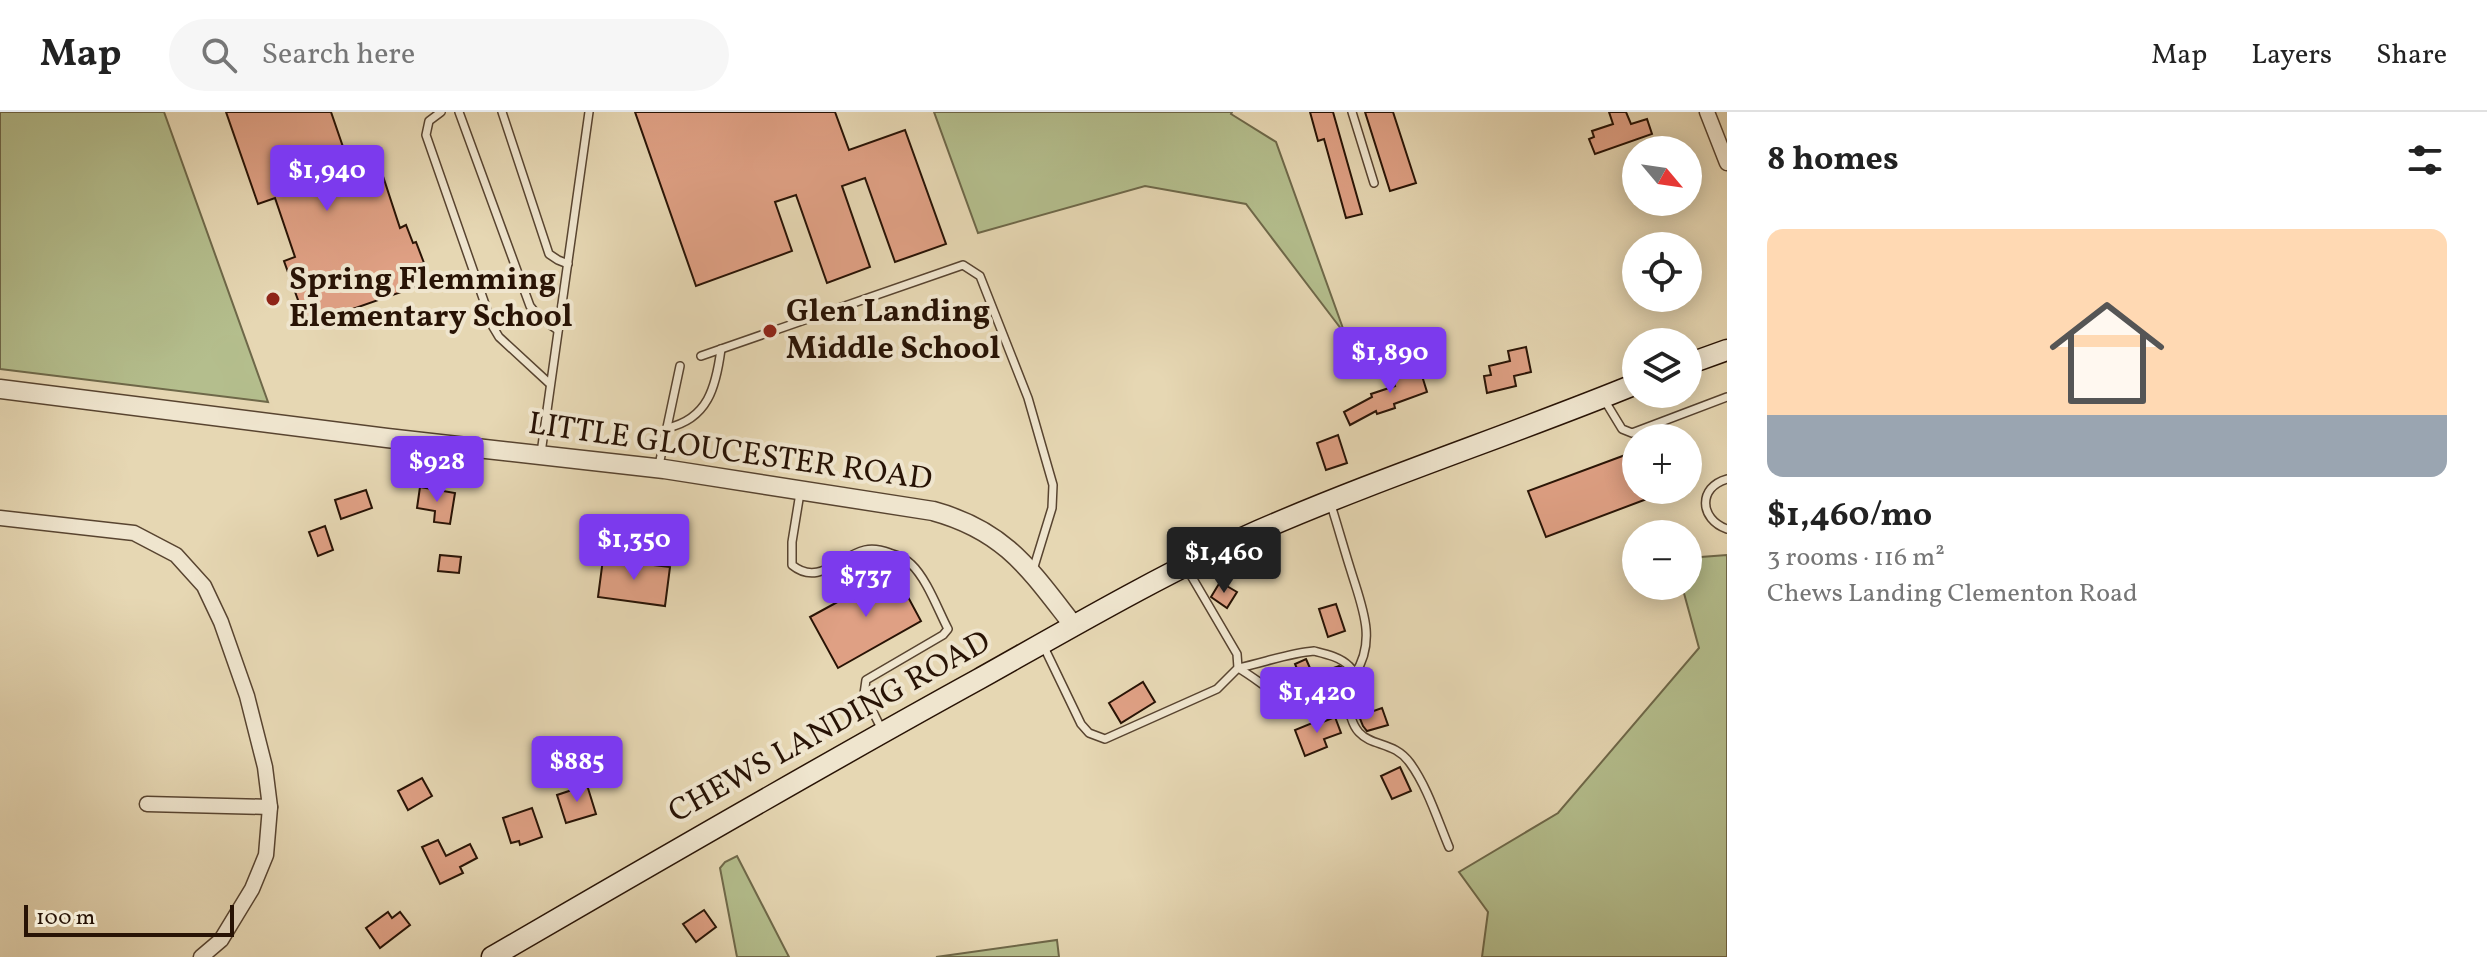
<!DOCTYPE html>
<html lang="en">
<head>
<meta charset="utf-8">
<style>
  body { margin:0; font-family:Vollkorn,serif; background:#f6f6f6; color:#222; height:100vh; display:flex; flex-direction:column; font-size:30px; white-space:nowrap }
  * { box-sizing:border-box; margin:0 }
  p { font-size:26px; color:#767676 }
  .icon { flex:none; width:44px; height:44px; fill:none; stroke:currentColor; stroke-width:2; stroke-linecap:round; stroke-linejoin:round }
  .map { position:relative; flex:1; overflow:hidden }
  .details { display:flex; flex-direction:column; background:#fff; width:760px }
  .details>* { flex:none }
  .needle { width:52px; rotate:119deg }
  .buttons { position:absolute; left:1622px; top:24px; display:grid; gap:16px }
  .buttons a { display:grid; place-items:center; width:80px; height:80px; border-radius:50%; background:#fff; box-shadow:0 4px 20px #0003; font-size:40px }
  .scale { position:absolute; left:24px; bottom:20px; width:210px; box-sizing:border-box; padding-left:8px; border:4px solid #281305; border-top:0; font-size:22px; line-height:28px; white-space:nowrap; color:#281305; -webkit-text-stroke:6px #efe5ce; paint-order:stroke }
  .price { position:absolute; translate:-50% -68px; padding:0 18px; border-radius:8px; background:#7c3aed; color:#fff; font-size:26px; line-height:52px; filter:drop-shadow(0 2px 4px #0008) }
  .price::after { content:''; position:absolute; left:50%; top:48px; width:24px; height:18px; margin-left:-12px; background:inherit; clip-path:polygon(0 0,100% 0,50% 100%) }
  .price.selected { background:#222; color:#fff }
  ul { padding:0; list-style:none }
  li { display:grid; align-content:center; gap:16px; height:424px; padding:0 40px }
  li span { display:grid; place-items:center; height:248px; border-radius:16px; color:#555 }
  li>.icon { margin-inline-start:auto }
  span .icon { width:144px; height:144px; fill:#fffc; stroke-width:1 }
  li b { font-size:34px }
  h2 { display:flex; justify-content:space-between; align-items:center; height:96px; padding:0 40px; font-size:34px }
  header { display:flex; align-items:center; gap:48px; box-sizing:border-box; height:112px; padding:0 40px; background:#fff; border-bottom:2px solid #e0e0e0 }
  header strong { font-size:38px }
  nav { display:flex; gap:44px; margin-inline-start:auto; font-size:28px }
  .search { width:560px; height:72px; background:#f6f6f6; display:flex; align-items:center; gap:20px; box-sizing:border-box; padding:0 28px; border-radius:44px; color:#767676; font-size:30px }
  main { display:flex; flex:1; min-height:0 }
  .map>svg:first-child { display:block }
</style>
</head>
<body>
<header>
<strong>Map</strong>
<div class="search"><svg class="icon" aria-label="search" viewBox="0 0 24 24"><circle cx="10" cy="10" r="6"/><path d="M15 15l6 6"/></svg>Search here</div>
<nav><a>Map</a><a>Layers</a><a>Share</a></nav>
</header>
<main>
<div class="map">
<svg width="1727" height="845" viewBox="0 0 1727 845">
  <rect width="100%" height="100%" fill="#e6d7b3"/>
  <filter id="stains"><feTurbulence type="fractalNoise" baseFrequency=".0025" numOctaves="4"/><feColorMatrix values="0 0 0 0 .2 0 0 0 0 .09 0 0 0 0 .02 0 0 0 .5 -.17"/></filter>
  <radialGradient id="worn" r=".72"><stop offset=".6" stop-color="#630" stop-opacity="0"/><stop offset="1" stop-color="#630" stop-opacity=".3"/></radialGradient>
  <g fill="#b4be8d" stroke="#6e6849" stroke-width="2">
    <path d="M0,0H164L268,290L0,257Z"/>
    <path d="M934,0H1232L1231,2L1276,30L1345,222L1246,92L1145,74L978,121Z"/>
    <path d="M1727,443V845H1482L1488,800L1459,760L1558,701L1699,536L1682,474H1688V446Z"/>
    <path d="M737,744L789,845H737L720,756L725,750Z"/>
    <path d="M1057,828L1059,845H936Z"/>
  </g>
  <g fill="#dfa084" stroke="#281305" stroke-width="2">
    <path d="M226,0H331L352,61L379,52L400,116L406,113L413,131L416,130L424,151L420,152L427,171L307,213L284,149L295,145L275,86L258,92Z"/>
    <path d="M635,0H835L849,38L905,18L946,132L895,150L865,66L842,74L870,155L827,171L796,83L775,90L792,139L696,174Z"/>
    <path d="M1310,0H1333L1362,102L1346,106L1324,27L1318,29Z"/>
    <path d="M1365,0H1393L1416,71L1390,79Z"/>
    <path d="M1609,0H1626L1631,12L1647,7L1652,22L1595,42L1589,27L1594,25L1592,19L1613,12Z"/>
    <path d="M1526,235L1531,260L1514,264L1516,274L1487,281L1484,264L1491,263L1489,254L1510,249L1508,239Z"/>
    <path d="M1419,254L1427,280L1394,292L1395,296L1377,302L1376,299L1350,313L1344,300L1372,285L1371,282L1395,274L1392,263Z"/>
    <path d="M1338,323L1347,351L1326,358L1317,331Z"/>
    <path d="M1636,339V378L1668,379L1546,425L1528,379Z"/>
    <path d="M420,375L455,381L450,412L434,410L435,399L417,396Z"/>
    <path d="M366,378L372,396L341,407L335,388Z"/>
    <path d="M325,414L333,438L318,444L309,420Z"/>
    <path d="M440,443L461,445L459,461L438,459Z"/>
    <path d="M603,447L670,455L665,494L598,485Z"/>
    <path d="M894,459L921,509L838,556L810,505Z"/>
    <path d="M1220,470L1237,480L1227,496L1211,485Z"/>
    <path d="M1336,492L1345,519L1328,525L1319,497Z"/>
    <path d="M1306,547L1313,563L1339,554L1341,555L1343,562L1336,565L1339,575L1321,581L1318,573L1306,578L1295,552Z"/>
    <path d="M1143,570L1155,590L1121,611L1109,591Z"/>
    <path d="M1382,596L1388,613L1367,619L1363,614L1359,604Z"/>
    <path d="M1335,605L1341,621L1324,627L1327,635L1305,644L1295,618L1317,609L1318,612Z"/>
    <path d="M1400,655L1411,679L1392,687L1381,664Z"/>
    <path d="M422,666L432,684L408,698L398,679Z"/>
    <path d="M587,673L596,702L566,711L557,683Z"/>
    <path d="M532,696L542,725L520,733L519,729L511,731L503,706Z"/>
    <path d="M438,728L446,744L470,732L477,746L460,755L463,761L440,772L422,735Z"/>
    <path d="M704,798L716,815L696,830L683,812Z"/>
    <path d="M388,800L392,806L400,800L410,813L380,836L366,816Z"/>
  </g>
  <g fill="none" stroke-linecap="round" stroke-linejoin="round">
    <g stroke="#584430" stroke-width="10">
      <g id="service">
        <path d="M441,0L429,9L426,23L493,215L499,225L550,272"/>
        <path d="M459,0L530,194L539,205L558,218"/>
        <path d="M502,0L549,142L558,148L568,152"/>
        <path d="M1352,0L1374,71"/>
        <path d="M701,244L963,153L980,164L1028,286L1053,373L1052,396L1033,458"/>
        <path d="M1605,289L1622,317L1632,321L1727,285"/>
        <path d="M667,316C708,307 716,275 721,237"/>
        <path d="M541,341L589,0"/>
        <path d="M659,353L680,254"/>
        <path d="M1727,367C1698,375 1699,407 1727,417"/>
        <path d="M800,381L792,430V453C819,475 839,444 865,438C873,436 882,438 890,441C897,443 906,447 911,452C927,467 938,498 948,517L943,523L866,568L864,582L883,620"/>
        <path d="M1331,393C1338,415 1344,437 1351,459C1362,495 1377,528 1355,562"/>
        <path d="M1043,533L1081,612L1089,621L1105,627L1217,577L1238,556L1237,542L1186,455"/>
        <path d="M1314,539C1326,542 1340,545 1349,554C1363,567 1348,588 1334,594C1324,599 1313,598 1303,596C1285,591 1256,566 1238,556C1263,551 1289,541 1314,539Z"/>
        <path d="M1348,585C1351,645 1388,620 1410,651C1427,674 1438,709 1449,735"/>
      </g>
    </g>
    <g stroke="#584430" stroke-width="17">
      <g id="minor">
        <path d="M1707,0L1727,51"/>
        <path d="M0,406L134,421L176,443L204,474L221,510L247,584L265,655L270,695L266,743L252,777L221,828L201,845"/>
        <path d="M147,692L270,695"/>
      </g>
    </g>
    <g stroke="#584430" stroke-width="21">
      <path id="tertiary" d="M0,277L387,326L664,357L933,399C1006,419 1030,458 1074,514"/>
    </g>
    <g stroke="#281305" stroke-width="23">
      <g id="secondary">
        <path d="M1688,252L1727,238"/>
        <path d="M492,845C654,751 815,657 979,567C1070,516 1162,462 1258,419C1382,365 1511,323 1636,272"/>
      </g>
    </g>
    <use href="#service" stroke="#efe5ce" stroke-width="7"/>
    <use href="#minor" stroke="#efe5ce" stroke-width="14"/>
    <use href="#tertiary" stroke="#efe5ce" stroke-width="18"/>
    <use href="#secondary" stroke="#efe5ce" stroke-width="20"/>
  </g>
  <g fill="#8f2418" stroke="#efe5ce" stroke-width="3">
    <circle cx="273" cy="187" r="8"/>
    <circle cx="770" cy="219" r="8"/>
  </g>
  <g text-anchor="middle" dominant-baseline="central" stroke-width="8" stroke-linejoin="round" paint-order="stroke">
    <g font-size="32" font-weight="bold" fill="#281305" stroke="#efe5ce" text-anchor="start">
      <text x="289" y="169">Spring Flemming<tspan x="289" dy="37">Elementary School</tspan></text>
      <text x="786" y="201">Glen Landing<tspan x="786" dy="37">Middle School</tspan></text>
    </g>
    <g font-size="32" fill="#281305" stroke="#efe5ce">
      <text transform="translate(730 341) rotate(8)">LITTLE GLOUCESTER ROAD</text>
      <text transform="translate(830 616) rotate(-29)">CHEWS LANDING ROAD</text>
    </g>
  </g>
  <rect width="100%" height="100%" filter="url(#stains)"/>
  <rect width="100%" height="100%" fill="url(#worn)"/>
</svg>
<div class="buttons">
<a><svg class="needle" viewBox="-14 -14 28 28"><path d="M0-13l5 13h-10z" fill="#e53935"/><path d="M0 13l5-13h-10z" fill="#767676"/></svg></a>
<a><svg class="icon" aria-label="locate" viewBox="0 0 24 24"><circle cx="12" cy="12" r="6"/><path d="M12 2v4M12 18v4M2 12h4M18 12h4"/></svg></a>
<a><svg class="icon" aria-label="layers" viewBox="0 0 24 24"><path d="M12 4l9 5-9 5-9-5zM3 14l9 5 9-5"/></svg></a>
<a>+</a>
<a>−</a>
</div>
<div class="scale">100 m</div>
<b class="price" style="left:327px;top:101px">$1,940</b>
<b class="price" style="left:1390px;top:283px">$1,890</b>
<b class="price" style="left:437px;top:392px">$928</b>
<b class="price" style="left:634px;top:470px">$1,350</b>
<b class="price selected" style="left:1224px;top:483px">$1,460</b>
<b class="price" style="left:866px;top:507px">$737</b>
<b class="price" style="left:1317px;top:623px">$1,420</b>
<b class="price" style="left:577px;top:692px">$885</b>
</div>
<section class="details">
<h2>8 homes<svg class="icon" aria-label="filters" viewBox="0 0 24 24"><path d="M4 7h16M4 17h16"/><circle cx="9" cy="7" r="2"/><circle cx="15" cy="17" r="2"/></svg></h2>
<ul>
<li><span style="background:linear-gradient(#ffd9b3 75%,#9aa5b1 0)"><svg class="icon" aria-label="home" viewBox="0 0 24 24"><path d="M3 11l9-7 9 7M6 9v11h12V9"/></svg></span><div><b>$1,460/mo</b><p>3 rooms · 116 m²</p><p>Chews Landing Clementon Road</p></div></li>
</ul>
</section>
</main>
</body>
</html>
